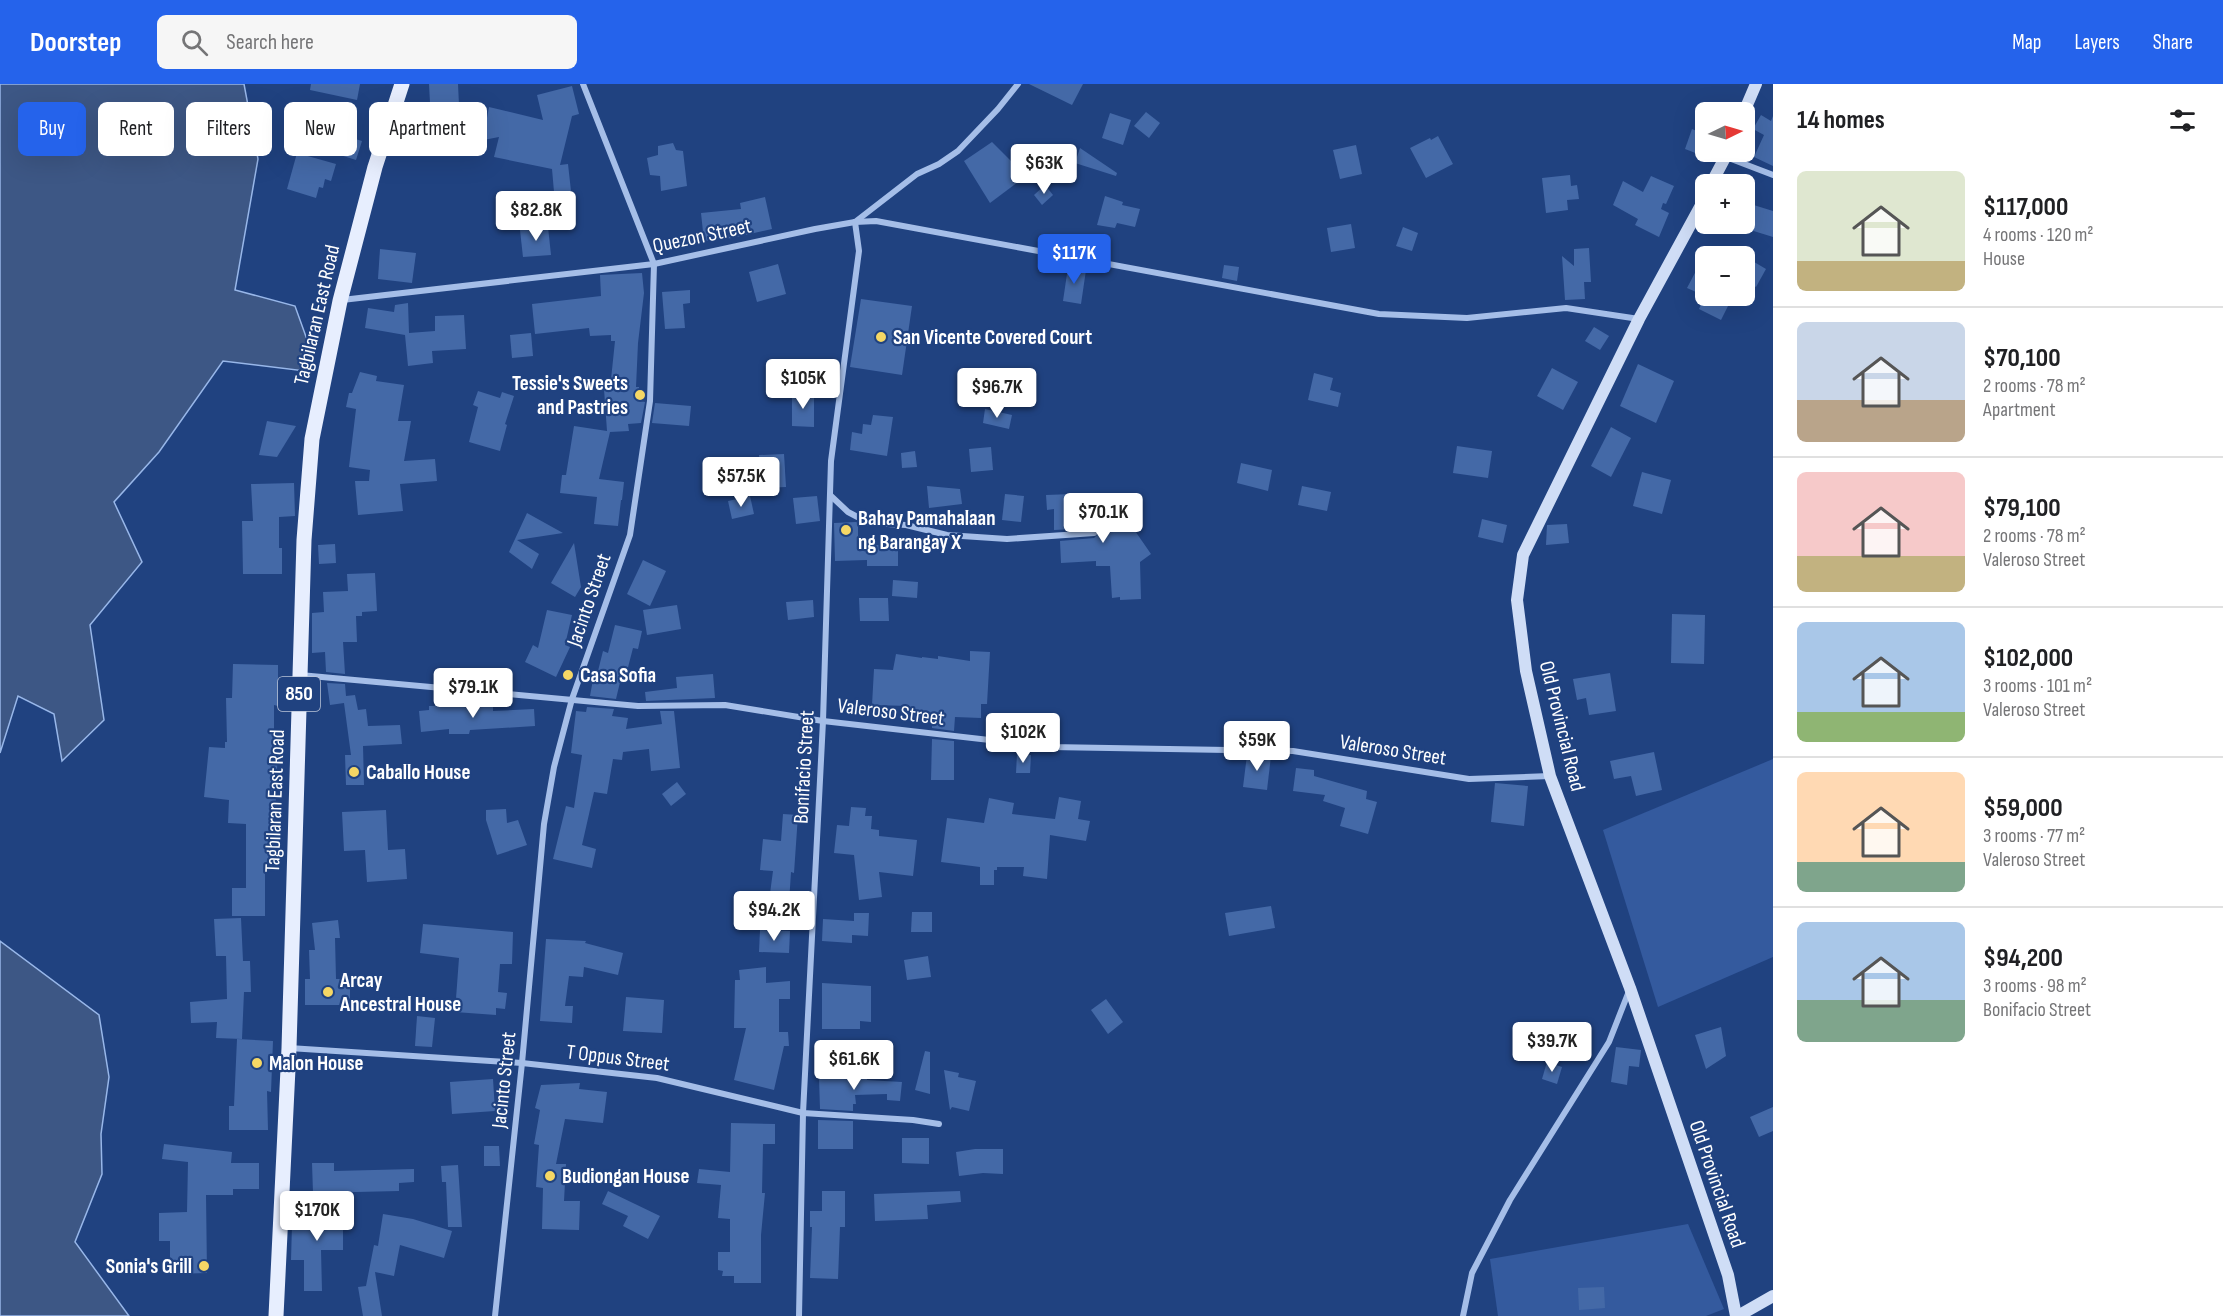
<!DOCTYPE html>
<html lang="en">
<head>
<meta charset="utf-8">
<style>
  body { margin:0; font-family:"Sofia Sans Condensed",sans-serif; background:#f6f6f6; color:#202124; height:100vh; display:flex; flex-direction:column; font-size:22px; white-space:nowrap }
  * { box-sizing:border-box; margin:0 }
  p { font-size:20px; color:#757577 }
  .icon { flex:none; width:33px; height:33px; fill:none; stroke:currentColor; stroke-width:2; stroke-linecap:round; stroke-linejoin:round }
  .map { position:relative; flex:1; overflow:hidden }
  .details { display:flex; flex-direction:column; background:#fff; width:450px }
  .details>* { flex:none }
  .banner { position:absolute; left:18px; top:18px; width:570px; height:54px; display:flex; gap:12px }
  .needle { width:39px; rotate:85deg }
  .tools { position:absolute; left:1695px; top:18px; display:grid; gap:12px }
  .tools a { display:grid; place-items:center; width:60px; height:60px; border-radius:9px; background:#fff; box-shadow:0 6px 24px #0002; font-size:30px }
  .price { position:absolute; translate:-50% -51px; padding:0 14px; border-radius:6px; background:#fff; color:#222; font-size:20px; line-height:39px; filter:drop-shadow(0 2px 3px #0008) }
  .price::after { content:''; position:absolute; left:50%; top:36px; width:18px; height:14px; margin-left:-9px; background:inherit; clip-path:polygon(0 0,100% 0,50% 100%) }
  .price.current { background:#2563eb; color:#fff }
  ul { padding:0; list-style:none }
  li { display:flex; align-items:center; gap:18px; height:150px; padding:0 24px }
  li+li { border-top:2px solid #e0e0e0 }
  li span { display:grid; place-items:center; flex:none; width:168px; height:120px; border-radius:9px; color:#555 }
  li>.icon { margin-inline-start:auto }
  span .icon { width:72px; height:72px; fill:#fffc; stroke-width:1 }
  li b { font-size:26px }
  h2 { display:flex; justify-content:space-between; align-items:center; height:72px; padding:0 24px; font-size:26px }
  .chip { padding:0 21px; border-radius:9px; background:#fff; box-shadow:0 6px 24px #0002; font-size:21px; line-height:54px }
  .chip.current { background:#2563eb; color:#fff }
  header { display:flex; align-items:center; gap:36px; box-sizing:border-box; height:84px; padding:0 30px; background:#2563eb; color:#fff }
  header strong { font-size:28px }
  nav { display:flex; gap:33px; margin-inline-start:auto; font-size:21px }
  .search { width:420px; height:54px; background:#f6f6f6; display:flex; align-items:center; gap:15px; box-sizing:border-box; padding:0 21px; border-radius:9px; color:#757577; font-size:22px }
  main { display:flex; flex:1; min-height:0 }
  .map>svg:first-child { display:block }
</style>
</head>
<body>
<header>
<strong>Doorstep</strong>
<div class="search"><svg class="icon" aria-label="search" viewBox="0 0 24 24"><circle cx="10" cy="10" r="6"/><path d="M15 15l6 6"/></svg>Search here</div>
<nav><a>Map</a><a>Layers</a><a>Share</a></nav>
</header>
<main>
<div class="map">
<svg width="1773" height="1232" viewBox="0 0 1773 1232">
  <rect width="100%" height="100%" fill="#204280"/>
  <g fill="#345a9e">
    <path d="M1773,675V873L1658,923L1603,746Z"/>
    <path d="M1688,1140L1724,1225L1706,1232H1498L1490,1175Z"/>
  </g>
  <g fill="#3d5785" stroke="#98b7e9" stroke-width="1.5">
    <path d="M0,0H244L258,75L235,206L295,222L309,261L305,287L223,277L159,368L114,418L142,478L90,541L104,636L62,677L54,630L18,612L0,669Z"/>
    <path d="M0,857L99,931L109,993L101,1050L102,1090L75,1158L129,1232H0Z"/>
  </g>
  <g fill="#4469a7">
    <path d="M311,0H360L357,16L310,6Z"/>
    <path d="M429,0H458L459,21L487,34L489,23L543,36L537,11L572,2L579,30L572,32L560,81L568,80L571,107L554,108L552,85L494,73L499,53L468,59L458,56L445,42L435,72L412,63L430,19Z"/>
    <path d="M1029,0H1083L1072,21Z"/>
    <path d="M1146,28L1160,39L1149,54L1134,42Z"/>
    <path d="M1110,29L1131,36L1123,61L1102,54Z"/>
    <path d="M1761,31L1771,37L1773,32V82L1754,73L1764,51L1753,45Z"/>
    <path d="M1692,45L1706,51V73L1685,65Z"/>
    <path d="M342,51L362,57L356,76L337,70Z"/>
    <path d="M1438,52L1453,80L1426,94L1410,64L1430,54L1431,56Z"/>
    <path d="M992,58L1026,92L990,119L964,77Z"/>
    <path d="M673,59L676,66L683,67L687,102L661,107L660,92L650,91L647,74L658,71V62Z"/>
    <path d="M1356,61L1362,90L1340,95L1333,66Z"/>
    <path d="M1080,64L1117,89L1116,92L1075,79Z"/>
    <path d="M297,69L336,80L331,97L325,95L323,104L319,103L316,114L287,105Z"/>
    <path d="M1570,91L1571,102L1577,101L1579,115L1567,116L1568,126L1546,129L1542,94Z"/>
    <path d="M1651,92L1674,102L1666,120L1663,119L1661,125L1669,129L1659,153L1635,141L1638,135L1613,121L1623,97L1643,108Z"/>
    <path d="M1045,101L1053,111L1042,121L1034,111Z"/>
    <path d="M1105,112L1123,118L1122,121L1140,125L1135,143L1117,139L1115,144L1097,141Z"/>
    <path d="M765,113L772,145L732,154L704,157L701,129L741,125L740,119Z"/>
    <path d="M1744,118L1773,127V153L1744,144Z"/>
    <path d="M1351,140L1355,164L1331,168L1327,144Z"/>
    <path d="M548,143L551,171L523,173L520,146Z"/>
    <path d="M1403,143L1418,149L1412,167L1396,162Z"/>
    <path d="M1589,164L1591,198H1584L1585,215L1565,216L1562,172L1574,182V165Z"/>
    <path d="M380,165L416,169L412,199L378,195Z"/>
    <path d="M1706,168V212H1733L1721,236L1699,225L1705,212L1687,204Z"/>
    <path d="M1744,172L1766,185L1756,203L1744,196Z"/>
    <path d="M778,180L786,210L757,218L749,188Z"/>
    <path d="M1224,181L1239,183L1237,197L1222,194Z"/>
    <path d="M1068,183L1086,186L1081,220L1063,217Z"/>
    <path d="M642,189L644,209L638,259L636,303H639L640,317L645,318L641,339L628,340L629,347L610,348L599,395L624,398L622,416H621L618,442L594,440L597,413L560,409L562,391H566L574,342L607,347L604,305H610L615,257H611V251L590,252L589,244L535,250L532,220L601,212L600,191Z"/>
    <path d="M690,206V219L683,220L685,244L665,245L662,208Z"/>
    <path d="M861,215L912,222L902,291L850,283Z"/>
    <path d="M408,219L409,249L435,247V232L464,231L466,265L432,267L433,279L408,282L405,251L365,244L368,224L394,228L395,221Z"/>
    <path d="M1594,243L1609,252L1600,266L1585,257Z"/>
    <path d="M531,249L533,272L512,274L510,251Z"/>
    <path d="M1638,280L1674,297L1656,339L1620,322Z"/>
    <path d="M1552,284L1578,298L1563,326L1537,312Z"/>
    <path d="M360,288L377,292L376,297L404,301L398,337H411L404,377L435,375L437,397L400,400L403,427L358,431L355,397H369L370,386L349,383L356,325L346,323L349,309H352Z"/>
    <path d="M1314,289L1333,294L1330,306L1341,309L1338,323L1308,316Z"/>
    <path d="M478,307L500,314L502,308L514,312L505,340L507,341L500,367L469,358L478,323L473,321Z"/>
    <path d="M792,309H814V343L792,342Z"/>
    <path d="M655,319L691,322L689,342L652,339Z"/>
    <path d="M985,325L1012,331L1009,345L983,339Z"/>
    <path d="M873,331L893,333L887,372L850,366L852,348L862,350L863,340L871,341Z"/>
    <path d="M267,337L296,342L277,373L259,371Z"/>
    <path d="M1611,343L1631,354L1611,393L1591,382Z"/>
    <path d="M1457,362L1492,367L1488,394L1453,389Z"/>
    <path d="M991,363L993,386L971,388L969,365Z"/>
    <path d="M915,367L917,383L902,384L901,369Z"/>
    <path d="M784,370L786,403L761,404L759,371Z"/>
    <path d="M1241,379L1272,386L1268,407L1237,399Z"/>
    <path d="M1642,388L1671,396L1662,430L1633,422Z"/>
    <path d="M294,399L295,432L279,433V464H282V490H243L242,437H253L251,400Z"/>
    <path d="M927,402L960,405L962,420L929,424Z"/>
    <path d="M1302,402L1331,408L1327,427L1298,421Z"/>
    <path d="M1005,410L1024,412L1021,438L1002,436Z"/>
    <path d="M1072,410V430L1120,427V430L1132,429L1133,444L1151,470L1140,478L1141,515L1120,516V513L1112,514L1110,482H1096V477L1061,479L1060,457L1094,454L1099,449L1098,446L1094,444L1054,446V425L1047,426L1046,411Z"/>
    <path d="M750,412L754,430L732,435L728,417Z"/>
    <path d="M817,412L820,437L796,440L793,414Z"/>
    <path d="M527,429L563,449L517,456L539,470L532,485L509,468Z"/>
    <path d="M1482,435L1507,441L1503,459L1478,453Z"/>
    <path d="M856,438L858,439V455L863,454V461H898V482H867V476L835,477L834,439Z"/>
    <path d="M1567,440L1569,459L1546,461L1547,441Z"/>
    <path d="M574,459L581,503L575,513L551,499Z"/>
    <path d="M335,460L336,479L319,480L318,461Z"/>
    <path d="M643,476L666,487L650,522L627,510Z"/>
    <path d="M375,489L377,527L362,528V532H356L357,558H343L345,590L326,588L325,568L312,569V529L324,528L323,508L348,507L347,490Z"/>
    <path d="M893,496L918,498L917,514L892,512Z"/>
    <path d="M859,514H888L889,537H860Z"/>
    <path d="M813,516L814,533L788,536L786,518Z"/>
    <path d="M677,521L681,545L647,551L643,526Z"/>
    <path d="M547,526L572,531L565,561L570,563L556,593L525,578L533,561L538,564Z"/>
    <path d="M1672,530L1705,531L1704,580L1671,579Z"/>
    <path d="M615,541L642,547L638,565L633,564L625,595L621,594L616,615L590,612L594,590L597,591L603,567L608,569Z"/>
    <path d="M970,567L990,568L987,620H981V634L955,633L954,647L932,644V639L908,636L909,622L872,621L874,585L893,586L896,570L922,574V573L938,575V572L970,577Z"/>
    <path d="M233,580L278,581V622L274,621V659H278L275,741H271V787H265V832H232V804H246V740L228,739L229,716L204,713L209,663L225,664V658H227L226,614H232Z"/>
    <path d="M1610,589L1616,627L1589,631L1586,614L1577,616L1573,595Z"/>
    <path d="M713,590L715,614L646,617L645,608L677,604L676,593Z"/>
    <path d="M327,599L345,600L346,612L355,611L358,626L366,625L368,642L400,641L402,660L363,662L364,701H346L345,671H351L344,619L330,621Z"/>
    <path d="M493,621V627L534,625L535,642L470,646L469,650H449V645L421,648L419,627L429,626V622Z"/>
    <path d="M587,623L614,625L612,632L628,634L626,645L662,640L660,627H674L680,684L651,687L649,665L623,668L622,676L613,675L607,710L594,708L582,761L596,765L592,784L553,775L566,722L574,724L582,671L571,669L576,627L586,628Z"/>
    <path d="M932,655L954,657V696H931Z"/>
    <path d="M1654,668L1662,706L1636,712L1631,692L1614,695L1610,677Z"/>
    <path d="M1017,670L1031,671L1030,689H1016Z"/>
    <path d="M1247,671L1271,672L1267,706L1243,703Z"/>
    <path d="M1296,684L1314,686V692L1367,707L1366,715L1377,718L1368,750L1340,742L1345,724L1323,717L1325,711L1293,707Z"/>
    <path d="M677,698L686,710L671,722L662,710Z"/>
    <path d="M1495,699L1528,702L1524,742L1491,738Z"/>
    <path d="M1059,713L1081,717L1078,735L1090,737L1086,757L1050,751L1047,795L1023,792L1024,783H997V786H994V801H980V783L941,778L947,734L984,739L989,714L1014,719L1012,730L1055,735Z"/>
    <path d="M851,723L866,724L865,732H872L871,745L879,746V752L917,756L913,792L879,788L882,813L859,816L854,771L834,769L837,741L849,742Z"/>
    <path d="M506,725L507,739L518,736L527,761L497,771L486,736V726Z"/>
    <path d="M386,726L388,766L405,765L407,795L367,798L365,766L344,767L342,728Z"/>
    <path d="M783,730L798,731L794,789L791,788L789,819L769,817L773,787L760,786L763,755L781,757Z"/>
    <path d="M1271,822L1275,844L1229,852L1225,829Z"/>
    <path d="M912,828H932V848H911Z"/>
    <path d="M854,829H869L868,852L852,851V859L822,857L823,835L854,837Z"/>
    <path d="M241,834L243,877H250L251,908H244L242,955L216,954L217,938L191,939L190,918L227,915L226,872H216L214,835Z"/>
    <path d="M338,836L340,854H335L336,895H350V921H305V895H310L309,866H315L312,839Z"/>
    <path d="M423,840L513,848L512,880H500L498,908L507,909L505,925L496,924V931L455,928L459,874L420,869Z"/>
    <path d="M760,846L790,847L789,869L759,868Z"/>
    <path d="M546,855L586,857L585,859L623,869L618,891L584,883L583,893L569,892L565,922H573L572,939L540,937Z"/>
    <path d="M928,872L931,893L907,896L904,876Z"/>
    <path d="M766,883V899L790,897V915H779V948H788L789,962H784L774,1006L734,996L746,944H734L735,896H740L739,886Z"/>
    <path d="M822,899L871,902V938L860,937V945H822Z"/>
    <path d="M626,913L664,916L662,949L623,947Z"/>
    <path d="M1106,915L1123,938L1108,950L1091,926Z"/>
    <path d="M417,932L435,934L432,963L415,962Z"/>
    <path d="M1721,943L1726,972L1706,985L1695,951Z"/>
    <path d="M237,955L273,957L271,1008L267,1007L268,1046H229V1022H234Z"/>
    <path d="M1616,963L1641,966L1639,983L1629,982L1627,1001L1611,998Z"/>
    <path d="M925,967L930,968V1010L915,1006Z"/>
    <path d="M1547,978L1562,983L1557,1000L1542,995Z"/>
    <path d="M944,986L959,989L958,993L976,997L969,1027L952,1023L950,1026Z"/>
    <path d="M867,993V996L902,998L900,1017L887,1016V1010L855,1011L856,1020H853V1027L820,1025L819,994Z"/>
    <path d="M493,995L495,1027L452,1030L450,998Z"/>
    <path d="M580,999L579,1005L607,1008L603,1039L565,1035L556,1080H566L564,1117H580L579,1146L542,1145L543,1104L536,1103L539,1061L534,1060L540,1026L535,1024L541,1001Z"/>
    <path d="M1773,1023V1047L1759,1053L1750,1033Z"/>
    <path d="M818,1036L853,1037V1065H818Z"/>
    <path d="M731,1039L775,1040V1060H763L762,1109H765L761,1151V1199H734V1192H722L723,1187L718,1186V1168H730V1135L718,1134L721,1101L697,1099L699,1085L730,1088Z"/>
    <path d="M902,1054H929V1080L902,1079Z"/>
    <path d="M164,1060L232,1068L231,1079H259V1105H233V1111H206L207,1189L170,1190V1157H159V1129L187,1128L188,1078L162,1075Z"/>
    <path d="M484,1062H499L500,1082H484Z"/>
    <path d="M975,1065H1003V1090L983,1089L959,1092L956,1068Z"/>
    <path d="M312,1079H334V1087L414,1085V1098L399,1099V1107L313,1109Z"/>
    <path d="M458,1081L462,1143H448L446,1098H442L441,1082Z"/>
    <path d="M608,1107L660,1132L648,1155L623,1142L628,1132L602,1120Z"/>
    <path d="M822,1107H845V1143H840L838,1195L810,1194L812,1143H810V1127H822Z"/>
    <path d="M960,1107L961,1118L927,1121L928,1135L875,1137L874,1110Z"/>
    <path d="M312,1119L343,1124V1166H321L322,1207H304V1176H291L292,1141L312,1142Z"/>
    <path d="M383,1130L413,1135L452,1147L444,1174L400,1161L394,1192L375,1188L382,1232H363L358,1203L366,1202L374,1161L378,1162Z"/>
    <path d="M1604,1203L1605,1224L1579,1226L1578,1204Z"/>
  </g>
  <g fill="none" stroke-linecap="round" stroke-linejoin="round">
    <g stroke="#a5bee8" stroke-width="6">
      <path d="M1726,73L1773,91"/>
      <path d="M855,138L917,90L939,80L958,67L998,25L1018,0"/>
      <path d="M342,216L654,180L815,145L855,138L876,137L1379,230L1467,234L1566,224L1639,235"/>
      <path d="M831,412L848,428L869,439L906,441L947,451L1007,455L1094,449"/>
      <path d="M300,591L638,622L725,621L823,637L1050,663L1293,667L1469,695L1550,692"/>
      <path d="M289,964L522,979L657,994L803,1029L913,1036L939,1040"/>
      <path d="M495,1232L522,979L544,740L554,683L572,615L630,451L650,317L654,180L583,0"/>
      <path d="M799,1232L803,1029L823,637L831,377L859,167L855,138"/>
      <path d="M1463,1232L1472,1189L1510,1116L1609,958L1629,907"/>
    </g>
    <g stroke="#cfddf6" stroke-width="12">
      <path d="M1744,28L1756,0"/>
      <path d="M1711,100L1728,68"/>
      <path d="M1706,112L1639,235L1523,471L1517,516L1526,587L1550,692L1630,904L1728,1191L1736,1232"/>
      <path d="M1738,1232L1773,1212"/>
    </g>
    <path stroke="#e7eefe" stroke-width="15" d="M276,1232L289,964L304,456L312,355L340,217L375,83L402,0"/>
  </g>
  <g fill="#f5d765" stroke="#204280" stroke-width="2">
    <circle cx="881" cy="253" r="6"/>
    <circle cx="640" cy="311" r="6"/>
    <circle cx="846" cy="446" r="6"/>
    <circle cx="568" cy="591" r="6"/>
    <circle cx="354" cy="688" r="6"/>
    <circle cx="328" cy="908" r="6"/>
    <circle cx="257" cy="979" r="6"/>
    <circle cx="550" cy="1092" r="6"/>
    <circle cx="204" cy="1182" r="6"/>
  </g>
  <g text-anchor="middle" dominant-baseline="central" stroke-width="4.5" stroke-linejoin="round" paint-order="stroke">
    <rect fill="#204280" stroke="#bcc6d9" stroke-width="1.5" x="278" y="593" width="42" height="34" rx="4.5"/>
    <g font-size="20" font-weight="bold" fill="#fff">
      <text x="299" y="610">850</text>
    </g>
    <g font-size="21" fill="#fff" stroke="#204280">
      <text transform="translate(702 152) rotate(-12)">Quezon Street</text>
      <text transform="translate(317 231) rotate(-77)">Tagbilaran East Road</text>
      <text transform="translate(589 516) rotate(-71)">Jacinto Street</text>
      <text transform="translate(891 628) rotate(7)">Valeroso Street</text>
      <text transform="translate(1562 642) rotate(76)">Old Provincial Road</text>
      <text transform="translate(1393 666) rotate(9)">Valeroso Street</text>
      <text transform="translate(804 683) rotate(-87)">Bonifacio Street</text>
      <text transform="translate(275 717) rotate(-88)">Tagbilaran East Road</text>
      <text transform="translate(618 974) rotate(7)">T Oppus Street</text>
      <text transform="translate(504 996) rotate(-84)">Jacinto Street</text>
      <text transform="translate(1717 1100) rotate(71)">Old Provincial Road</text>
    </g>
    <g font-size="21" font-weight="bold" fill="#fff" stroke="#204280" text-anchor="start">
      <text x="893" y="253">San Vicente Covered Court</text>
      <text x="628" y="299" text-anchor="end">Tessie's Sweets<tspan x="628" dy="24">and Pastries</tspan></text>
      <text x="858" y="434">Bahay Pamahalaan<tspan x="858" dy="24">ng Barangay X</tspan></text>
      <text x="580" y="591">Casa Sofia</text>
      <text x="366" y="688">Caballo House</text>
      <text x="340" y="896">Arcay<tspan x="340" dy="24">Ancestral House</tspan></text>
      <text x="269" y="979">Malon House</text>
      <text x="562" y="1092">Budiongan House</text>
      <text x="192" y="1182" text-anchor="end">Sonia's Grill</text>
    </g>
  </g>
</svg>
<div class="tools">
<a><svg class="needle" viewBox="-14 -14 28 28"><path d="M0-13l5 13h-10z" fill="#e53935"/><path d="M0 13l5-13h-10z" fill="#757577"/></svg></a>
<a>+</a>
<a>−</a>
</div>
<b class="price" style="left:1044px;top:111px">$63K</b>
<b class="price" style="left:536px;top:158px">$82.8K</b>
<b class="price current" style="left:1074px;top:201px">$117K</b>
<b class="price" style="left:803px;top:326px">$105K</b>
<b class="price" style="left:997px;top:335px">$96.7K</b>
<b class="price" style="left:741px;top:424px">$57.5K</b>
<b class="price" style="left:1103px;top:460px">$70.1K</b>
<b class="price" style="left:473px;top:635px">$79.1K</b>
<b class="price" style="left:1023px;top:680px">$102K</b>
<b class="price" style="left:1257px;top:688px">$59K</b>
<b class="price" style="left:774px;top:858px">$94.2K</b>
<b class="price" style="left:1552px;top:989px">$39.7K</b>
<b class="price" style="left:854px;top:1007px">$61.6K</b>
<b class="price" style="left:317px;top:1158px">$170K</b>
<div class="banner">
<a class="chip current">Buy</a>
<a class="chip">Rent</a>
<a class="chip">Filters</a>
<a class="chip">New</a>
<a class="chip">Apartment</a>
</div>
</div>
<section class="details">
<h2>14 homes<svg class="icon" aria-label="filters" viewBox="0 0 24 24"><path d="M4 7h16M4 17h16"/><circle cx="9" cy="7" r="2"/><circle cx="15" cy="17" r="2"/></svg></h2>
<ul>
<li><span style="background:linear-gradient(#dfe7d0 75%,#c2b280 0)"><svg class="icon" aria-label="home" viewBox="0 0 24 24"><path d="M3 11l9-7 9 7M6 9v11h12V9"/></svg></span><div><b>$117,000</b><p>4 rooms · 120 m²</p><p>House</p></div></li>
<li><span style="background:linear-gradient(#c9d6e8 65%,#b9a48a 0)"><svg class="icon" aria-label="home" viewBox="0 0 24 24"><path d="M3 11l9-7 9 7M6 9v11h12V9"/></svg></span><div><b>$70,100</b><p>2 rooms · 78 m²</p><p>Apartment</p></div></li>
<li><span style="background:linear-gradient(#f6c9c9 70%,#c2b280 0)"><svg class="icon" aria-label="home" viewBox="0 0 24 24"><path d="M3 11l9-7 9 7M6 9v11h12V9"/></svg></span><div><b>$79,100</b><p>2 rooms · 78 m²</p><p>Valeroso Street</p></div></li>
<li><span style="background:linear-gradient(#a9c7e8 75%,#8fb573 0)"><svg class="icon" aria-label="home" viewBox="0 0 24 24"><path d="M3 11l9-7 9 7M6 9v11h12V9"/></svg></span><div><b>$102,000</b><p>3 rooms · 101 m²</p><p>Valeroso Street</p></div></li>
<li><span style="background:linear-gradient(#ffd9b3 75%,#7fa58c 0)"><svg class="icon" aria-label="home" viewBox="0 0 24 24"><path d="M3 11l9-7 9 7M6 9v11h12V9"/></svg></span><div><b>$59,000</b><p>3 rooms · 77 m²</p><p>Valeroso Street</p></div></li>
<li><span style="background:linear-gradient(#a9c7e8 65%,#7fa58c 0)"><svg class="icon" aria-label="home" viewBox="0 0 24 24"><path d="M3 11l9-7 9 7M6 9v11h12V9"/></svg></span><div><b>$94,200</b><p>3 rooms · 98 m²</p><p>Bonifacio Street</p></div></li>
</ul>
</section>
</main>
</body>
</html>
